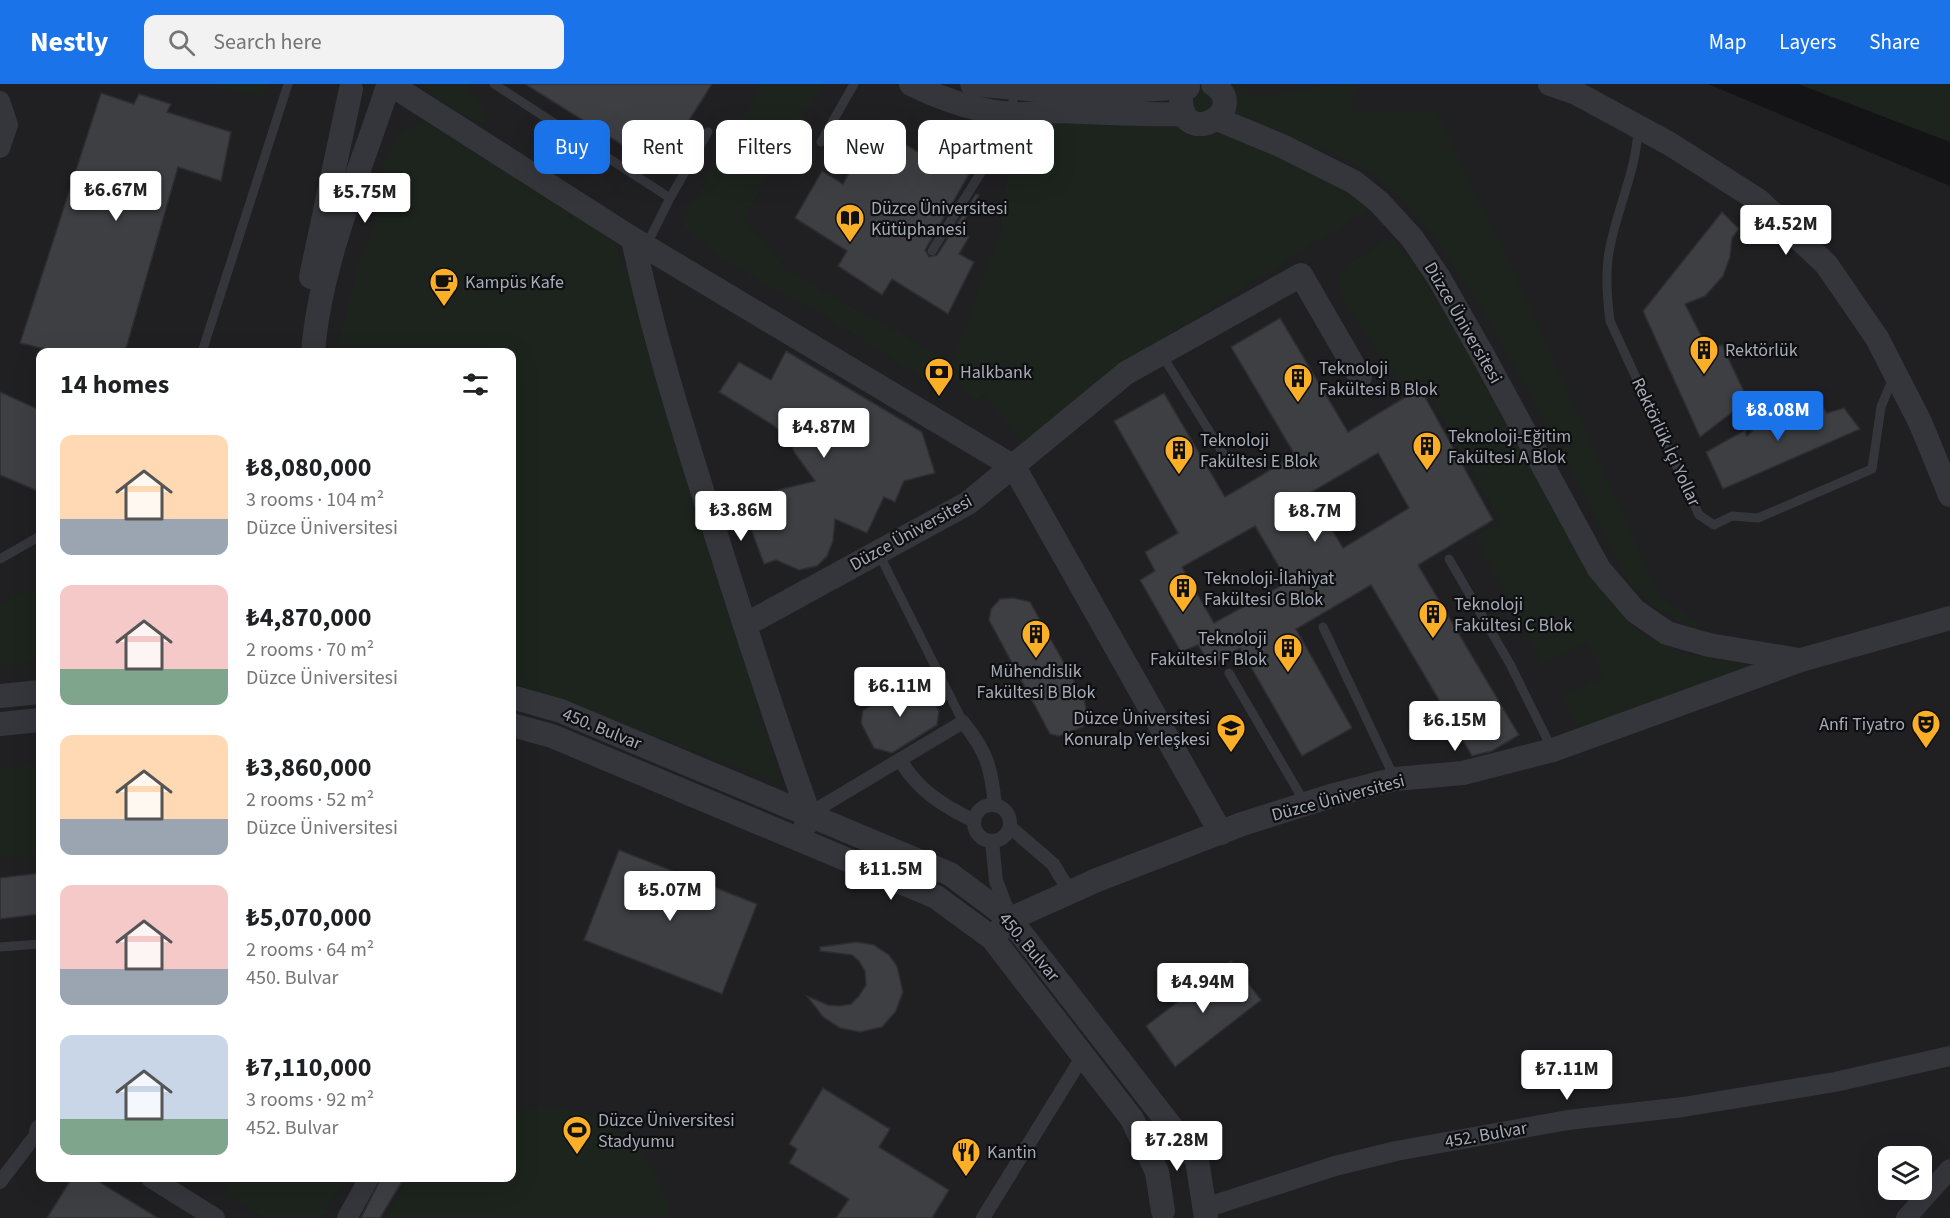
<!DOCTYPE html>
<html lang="en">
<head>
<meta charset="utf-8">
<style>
  body { margin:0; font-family:"Source Sans 3",sans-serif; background:#f2f2f2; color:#202124; height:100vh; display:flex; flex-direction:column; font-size:22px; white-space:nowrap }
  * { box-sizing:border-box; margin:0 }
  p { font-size:20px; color:#757577 }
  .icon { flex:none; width:33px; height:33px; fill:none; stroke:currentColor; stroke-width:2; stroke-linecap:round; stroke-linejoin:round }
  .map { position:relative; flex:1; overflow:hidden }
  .drawer { position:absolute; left:36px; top:264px; width:480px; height:834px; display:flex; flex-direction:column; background:#fff; border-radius:12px; box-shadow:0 6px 24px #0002 }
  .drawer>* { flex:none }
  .guide { position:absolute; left:534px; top:36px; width:570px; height:54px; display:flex; gap:12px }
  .buttons { position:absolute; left:1878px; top:1062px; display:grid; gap:12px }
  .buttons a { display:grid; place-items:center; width:54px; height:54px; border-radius:12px; background:#fff; box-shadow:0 6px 24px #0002; font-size:30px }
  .price { position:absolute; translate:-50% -51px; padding:0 14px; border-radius:6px; background:#fff; color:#222; font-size:20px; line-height:39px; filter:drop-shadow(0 2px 3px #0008) }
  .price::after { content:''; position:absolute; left:50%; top:36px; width:18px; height:14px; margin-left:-9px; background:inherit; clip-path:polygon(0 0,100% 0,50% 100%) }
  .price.selected { background:#1a73e8; color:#fff }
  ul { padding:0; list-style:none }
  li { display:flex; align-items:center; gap:18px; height:150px; padding:0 24px }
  li span { display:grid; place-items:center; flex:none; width:168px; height:120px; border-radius:12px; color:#555 }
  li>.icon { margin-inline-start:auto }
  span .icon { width:72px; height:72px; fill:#fffc; stroke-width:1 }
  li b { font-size:26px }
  h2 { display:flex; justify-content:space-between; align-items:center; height:72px; padding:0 24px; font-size:26px }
  .pill { padding:0 21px; border-radius:12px; background:#fff; box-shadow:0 6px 24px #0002; font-size:21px; line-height:54px }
  .pill.selected { background:#1a73e8; color:#fff }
  header { display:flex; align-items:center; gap:36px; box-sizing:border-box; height:84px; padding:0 30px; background:#1a73e8; color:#fff }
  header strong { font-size:28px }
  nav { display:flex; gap:33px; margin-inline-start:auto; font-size:21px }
  .search { width:420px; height:54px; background:#f2f2f2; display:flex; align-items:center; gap:15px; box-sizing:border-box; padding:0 21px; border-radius:12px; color:#757577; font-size:22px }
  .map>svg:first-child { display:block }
</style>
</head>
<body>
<header>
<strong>Nestly</strong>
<div class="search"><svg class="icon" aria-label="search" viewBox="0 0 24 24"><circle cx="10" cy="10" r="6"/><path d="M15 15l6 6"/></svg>Search here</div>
<nav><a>Map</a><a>Layers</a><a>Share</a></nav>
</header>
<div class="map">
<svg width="1950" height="1134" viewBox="0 0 1950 1134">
  <rect width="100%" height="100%" fill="#141416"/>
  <path fill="#202023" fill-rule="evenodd" d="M0,0H1708L1950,102V1134H0ZM40,268H512V1094H40ZM1888,1072H1922V1106H1888Z"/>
  <g fill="#1c241d">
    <path d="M219,0H268L263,14L220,2Z"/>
    <path d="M422,0H467L469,8L488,30L483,40L446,22Z"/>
    <path d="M762,0H823L744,134L789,188L943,273L930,299C895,278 861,254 826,233C777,204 719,182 681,139Z"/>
    <path d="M1058,0H1240L1256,13L1336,0H1355L1353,26L1437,28L1514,188L1661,514L1698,538L1695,546L1655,524L1630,500C1585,414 1541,327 1492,243C1460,190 1429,135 1379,96C1359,80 1334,69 1311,59L1380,118L1135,272L1025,361L983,311L975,317L949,286L1000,149L1014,34Z"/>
    <path d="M1798,0H1950V58Z"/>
    <path d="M427,39L578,129L615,159L627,189L782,701L512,598V268H336L360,177L386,106L383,82L394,56L408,43Z"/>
    <path d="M1391,153L1418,185L1490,304L1595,498L1637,547L1681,569L1762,583L1582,650L1561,612L1605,593L1588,559L1542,579L1475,452L1500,437L1421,295L1403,304L1343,216L1337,199L1347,181Z"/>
    <path d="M40,502V578L0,582V519Z"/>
    <path d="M40,680V730L36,731L39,771L0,773V684Z"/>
    <path d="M553,1023L594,1032L630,1055L656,1088L670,1127V1134H385L409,1094H512V1028Z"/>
    <path d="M231,1094H346L321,1134H265L222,1108Z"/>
  </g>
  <g fill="#3e3f43" stroke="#2e2e32" stroke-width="1.5" fill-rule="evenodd">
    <path d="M525,0H712L659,84Z"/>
    <path d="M101,9L134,20L139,10L171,20L167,28L231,48L221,97L178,83L125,268H57L20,259Z"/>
    <path d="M875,43L925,72L938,50L979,73L925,166L929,173L937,171L976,110L979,111L958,147L969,153L959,170L974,178L948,230L892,195L882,211L838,182L847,167L795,134L822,87L843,100Z"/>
    <path d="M1722,128L1739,145L1732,154L1730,173L1723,192L1705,212L1685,220L1708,265L1722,261L1748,316L1700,353L1643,227Z"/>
    <path d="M1280,234L1348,348L1420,304L1493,436L1418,481L1519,651L1492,667L1472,672L1371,501L1296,545L1352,644L1302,672L1240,564L1211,582L1198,561L1181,568L1140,496L1155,487L1145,468L1178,449L1114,337L1164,309L1225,413L1295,371L1231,263ZM1378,369L1409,424L1343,464L1310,409ZM1255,442L1288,498L1214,539L1182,483Z"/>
    <path d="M786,267L922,348L935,389L904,397L895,418L884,413L867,449L835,435L833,457L827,472L817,482L799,486L776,476L764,480L740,415L815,397L794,368L789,356L773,341L719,308L739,278L771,296Z"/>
    <path d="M0,308L40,326V408L0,391Z"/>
    <path d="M1822,321L1827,329L1844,324L1860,345L1723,405L1706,368L1745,346L1747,352L1762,337L1783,326Z"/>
    <path d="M1014,514L1030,518L1084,615L1087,629L1083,643L1059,652L1050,650L989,536L991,525L1000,515Z"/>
    <path d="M917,599L925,602L939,627L937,641L892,669L874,664L861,639L863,626L911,600Z"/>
    <path d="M619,766L757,820L722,910L584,856Z"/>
    <path d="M40,789V830L0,835V794Z"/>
    <path d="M857,858L874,861L889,871L897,882L903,908L896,927L882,943L860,948L840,944L823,933L807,912L828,921L840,922L851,920L859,912L866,901L865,887L859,877L852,871L820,867V863Z"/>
    <path d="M1231,877L1261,916L1175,983L1146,942Z"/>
    <path d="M823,1004L890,1045L879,1063L949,1106L932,1134H836L849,1115L789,1079L797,1065L789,1060Z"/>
    <path d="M72,1094H93L158,1134H47Z"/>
    <path d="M381,1094H404L380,1134H361Z"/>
  </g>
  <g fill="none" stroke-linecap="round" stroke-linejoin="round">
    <g stroke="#35363b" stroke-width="9">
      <path d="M494,0L670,114"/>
      <path d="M1638,46C1636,88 1616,127 1609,168C1605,191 1607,214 1610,237L1699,431L1714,441L1732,432L1758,434L1872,385L1881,323L1893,294"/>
      <path d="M821,58L854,0"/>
      <path d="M646,162L670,114L708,48"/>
      <path d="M932,167L998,61L1012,30L1014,5"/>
      <path d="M202,268L288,0"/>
      <path d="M1162,271L1226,374"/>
      <path d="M879,470L963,638"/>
      <path d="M0,475L40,452"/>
      <path d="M1449,475L1510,580L1552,665"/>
      <path d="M1323,543L1395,695"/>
      <path d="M1229,589L1305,719"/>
      <path d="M0,863L40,860"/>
    </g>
    <g stroke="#35363b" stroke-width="14">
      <path d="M900,676C919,707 942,721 974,737"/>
      <circle cx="992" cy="739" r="18"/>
      <path d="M809,730L963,638C987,668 991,683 995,721"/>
      <path d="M1010,743L1053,780L1070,808"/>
      <path d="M992,757L996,797L1009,830"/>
      <path d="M0,1098L39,1047"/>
      <path d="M983,1134L1083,972"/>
    </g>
    <g stroke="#35363b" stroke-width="20">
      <path d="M0,17L8,41L0,64"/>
      <path d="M39,1047L40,1045"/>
      <path d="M151,1094L215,1134"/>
      <path d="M1205,1124L1335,1082L1396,1067L1568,1036L1683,1023L1835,998L1950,972"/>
      <path d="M347,1134L369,1094"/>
      <path d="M1906,1134L1950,1085"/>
    </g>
    <g stroke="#35363b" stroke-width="24">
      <path d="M390,0L633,155L1014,383L1221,749"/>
      <path d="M911,0C943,16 976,27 1012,30C1029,31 1046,27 1063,27C1104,29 1143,31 1184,30"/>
      <path d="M972,0L1081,10L1188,3"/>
      <path d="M1550,0L1576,9L1670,60L1758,116L1826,180L1877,254L1920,338L1950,411"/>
      <path d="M1181,16C1182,66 1252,27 1213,0"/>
      <path d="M1217,35L1282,62L1354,98L1379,118L1412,154L1439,194L1485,275L1599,485L1635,527L1667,549L1709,561L1799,576"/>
      <path d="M633,155C654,257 687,358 718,457C747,549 776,640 809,730L806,740"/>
      <path d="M311,193L351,5"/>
      <path d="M313,268C320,180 359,90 387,5"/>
      <path d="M745,541L968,419L1126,289L1301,191L1360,293"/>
      <path d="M0,612L40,608"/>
      <path d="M512,613L561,627L950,790L1010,835L1197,1076L1206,1134"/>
      <path d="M0,640L40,636"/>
      <path d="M512,641L552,652L936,813L992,854L1132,1035L1157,1088L1163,1127"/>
      <path d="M992,854L1010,835L1097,796L1242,740L1334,711L1395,695L1463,689L1553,666L1801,576L1950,534"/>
    </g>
  </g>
  <defs>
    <g id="library-pin" transform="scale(1.5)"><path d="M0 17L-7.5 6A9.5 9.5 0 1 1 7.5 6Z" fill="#fbaf27" stroke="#0f0f11"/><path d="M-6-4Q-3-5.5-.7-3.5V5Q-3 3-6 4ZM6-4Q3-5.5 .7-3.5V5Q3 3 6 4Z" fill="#111"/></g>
    <g id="cafe-pin" transform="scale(1.5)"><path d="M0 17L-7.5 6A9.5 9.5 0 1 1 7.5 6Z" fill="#fbaf27" stroke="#0f0f11"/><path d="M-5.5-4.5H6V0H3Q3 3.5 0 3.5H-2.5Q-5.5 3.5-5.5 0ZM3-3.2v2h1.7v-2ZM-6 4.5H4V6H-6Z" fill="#111"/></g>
    <g id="building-pin" transform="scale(1.5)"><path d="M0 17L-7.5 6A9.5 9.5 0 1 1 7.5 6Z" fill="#fbaf27" stroke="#0f0f11"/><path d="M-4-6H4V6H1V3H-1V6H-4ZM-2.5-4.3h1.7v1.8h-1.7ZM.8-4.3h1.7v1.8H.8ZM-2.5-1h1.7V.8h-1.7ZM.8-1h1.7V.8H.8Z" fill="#111"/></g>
    <g id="bank-pin" transform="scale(1.5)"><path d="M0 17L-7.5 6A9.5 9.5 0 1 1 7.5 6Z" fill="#fbaf27" stroke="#0f0f11"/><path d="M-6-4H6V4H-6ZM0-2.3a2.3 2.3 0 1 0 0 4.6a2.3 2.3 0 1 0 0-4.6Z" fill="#111"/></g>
    <g id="theatre-pin" transform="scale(1.5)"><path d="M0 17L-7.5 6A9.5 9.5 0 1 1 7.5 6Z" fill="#fbaf27" stroke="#0f0f11"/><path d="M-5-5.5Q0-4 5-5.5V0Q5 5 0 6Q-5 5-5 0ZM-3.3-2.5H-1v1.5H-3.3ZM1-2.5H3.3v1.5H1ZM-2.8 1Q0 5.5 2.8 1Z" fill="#111"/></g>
    <g id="university-pin" transform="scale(1.5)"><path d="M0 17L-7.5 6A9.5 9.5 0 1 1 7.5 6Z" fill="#fbaf27" stroke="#0f0f11"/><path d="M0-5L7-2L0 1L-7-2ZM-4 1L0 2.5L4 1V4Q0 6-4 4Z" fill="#111"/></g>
    <g id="stadium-pin" transform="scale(1.5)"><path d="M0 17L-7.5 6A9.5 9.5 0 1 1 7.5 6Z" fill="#fbaf27" stroke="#0f0f11"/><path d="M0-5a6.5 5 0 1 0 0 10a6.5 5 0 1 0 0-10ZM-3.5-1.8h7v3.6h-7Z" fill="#111"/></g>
    <g id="restaurant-pin" transform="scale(1.5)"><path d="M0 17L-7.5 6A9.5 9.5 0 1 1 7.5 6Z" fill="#fbaf27" stroke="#0f0f11"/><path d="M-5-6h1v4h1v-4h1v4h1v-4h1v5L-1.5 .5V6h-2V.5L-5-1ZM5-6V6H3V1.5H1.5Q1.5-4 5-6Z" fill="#111"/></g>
  </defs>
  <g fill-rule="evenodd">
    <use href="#library-pin" x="850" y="134"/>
    <use href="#cafe-pin" x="444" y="198"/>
    <use href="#building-pin" x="1704" y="266"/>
    <use href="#bank-pin" x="939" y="288"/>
    <use href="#building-pin" x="1298" y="294"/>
    <use href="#building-pin" x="1427" y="362"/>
    <use href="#building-pin" x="1179" y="366"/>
    <use href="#building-pin" x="1183" y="504"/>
    <use href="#building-pin" x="1433" y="530"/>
    <use href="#building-pin" x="1036" y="550"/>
    <use href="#building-pin" x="1288" y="564"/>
    <use href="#theatre-pin" x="1926" y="640"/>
    <use href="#university-pin" x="1231" y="644"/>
    <use href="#stadium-pin" x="577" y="1046"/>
    <use href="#restaurant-pin" x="966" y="1068"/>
  </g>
  <g text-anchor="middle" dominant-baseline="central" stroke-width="4.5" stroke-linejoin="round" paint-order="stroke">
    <g font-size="18" fill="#a5abb7" stroke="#0f0f11" text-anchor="start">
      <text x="871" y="124">Düzce Üniversitesi<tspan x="871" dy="21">Kütüphanesi</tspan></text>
      <text x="465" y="198">Kampüs Kafe</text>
      <text x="1725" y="266">Rektörlük</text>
      <text x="1319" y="284">Teknoloji<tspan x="1319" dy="21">Fakültesi B Blok</tspan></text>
      <text x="960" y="288">Halkbank</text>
      <text x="1448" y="352">Teknoloji-Eğitim<tspan x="1448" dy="21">Fakültesi A Blok</tspan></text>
      <text x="1200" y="356">Teknoloji<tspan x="1200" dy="21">Fakültesi E Blok</tspan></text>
      <text x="1204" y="494">Teknoloji-İlahiyat<tspan x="1204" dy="21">Fakültesi G Blok</tspan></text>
      <text x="1454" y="520">Teknoloji<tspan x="1454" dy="21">Fakültesi C Blok</tspan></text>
      <text x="1267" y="554" text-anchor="end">Teknoloji<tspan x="1267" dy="21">Fakültesi F Blok</tspan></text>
      <text x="1036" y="587" text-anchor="middle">Mühendislik<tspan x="1036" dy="21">Fakültesi B Blok</tspan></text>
      <text x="1210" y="634" text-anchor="end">Düzce Üniversitesi<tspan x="1210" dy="21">Konuralp Yerleşkesi</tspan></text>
      <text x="1905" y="640" text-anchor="end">Anfi Tiyatro</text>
      <text x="598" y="1036">Düzce Üniversitesi<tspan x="598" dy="21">Stadyumu</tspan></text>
      <text x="987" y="1068">Kantin</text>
    </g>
    <g font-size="18" fill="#a5abb7" stroke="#0f0f11">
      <text transform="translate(1463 239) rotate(60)">Düzce Üniversitesi</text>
      <text transform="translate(1666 358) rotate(65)">Rektörlük İçi Yollar</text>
      <text transform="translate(911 449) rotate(-29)">Düzce Üniversitesi</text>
      <text transform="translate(602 645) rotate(22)">450. Bulvar</text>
      <text transform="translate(1338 714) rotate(-15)">Düzce Üniversitesi</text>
      <text transform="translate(1029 863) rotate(50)">450. Bulvar</text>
      <text transform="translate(1486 1051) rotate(-10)">452. Bulvar</text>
    </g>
  </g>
</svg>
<div class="buttons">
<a><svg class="icon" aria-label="layers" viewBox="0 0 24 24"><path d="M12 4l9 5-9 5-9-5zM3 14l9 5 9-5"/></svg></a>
</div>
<b class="price" style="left:116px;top:138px">₺6.67M</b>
<b class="price" style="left:365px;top:140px">₺5.75M</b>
<b class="price" style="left:1786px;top:172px">₺4.52M</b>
<b class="price selected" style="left:1778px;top:358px">₺8.08M</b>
<b class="price" style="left:824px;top:375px">₺4.87M</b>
<b class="price" style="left:741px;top:458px">₺3.86M</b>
<b class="price" style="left:1315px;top:459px">₺8.7M</b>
<b class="price" style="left:900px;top:634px">₺6.11M</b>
<b class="price" style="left:1455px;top:668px">₺6.15M</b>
<b class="price" style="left:891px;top:817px">₺11.5M</b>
<b class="price" style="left:670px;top:838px">₺5.07M</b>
<b class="price" style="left:1203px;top:930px">₺4.94M</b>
<b class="price" style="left:1567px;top:1017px">₺7.11M</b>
<b class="price" style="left:1177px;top:1088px">₺7.28M</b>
<div class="guide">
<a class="pill selected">Buy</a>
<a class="pill">Rent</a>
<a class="pill">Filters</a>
<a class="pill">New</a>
<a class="pill">Apartment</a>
</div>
<section class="drawer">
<h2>14 homes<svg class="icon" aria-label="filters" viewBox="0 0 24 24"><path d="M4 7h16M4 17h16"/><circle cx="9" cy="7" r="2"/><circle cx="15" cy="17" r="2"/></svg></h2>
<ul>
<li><span style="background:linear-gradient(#ffd9b3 70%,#9aa5b1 0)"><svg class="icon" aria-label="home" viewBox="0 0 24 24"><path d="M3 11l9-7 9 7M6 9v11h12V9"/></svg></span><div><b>₺8,080,000</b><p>3 rooms · 104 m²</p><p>Düzce Üniversitesi</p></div></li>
<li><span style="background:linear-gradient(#f6c9c9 70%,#7fa58c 0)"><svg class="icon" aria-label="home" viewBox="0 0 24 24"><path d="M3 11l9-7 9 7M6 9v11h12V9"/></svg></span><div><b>₺4,870,000</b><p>2 rooms · 70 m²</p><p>Düzce Üniversitesi</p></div></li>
<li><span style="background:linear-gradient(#ffd9b3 70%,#9aa5b1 0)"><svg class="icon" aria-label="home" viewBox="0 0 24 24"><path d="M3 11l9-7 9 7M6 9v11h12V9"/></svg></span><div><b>₺3,860,000</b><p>2 rooms · 52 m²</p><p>Düzce Üniversitesi</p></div></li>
<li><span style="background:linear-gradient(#f6c9c9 70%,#9aa5b1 0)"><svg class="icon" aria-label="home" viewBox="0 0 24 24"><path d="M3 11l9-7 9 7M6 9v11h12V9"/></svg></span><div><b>₺5,070,000</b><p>2 rooms · 64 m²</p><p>450. Bulvar</p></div></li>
<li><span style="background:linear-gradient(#c9d6e8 70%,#7fa58c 0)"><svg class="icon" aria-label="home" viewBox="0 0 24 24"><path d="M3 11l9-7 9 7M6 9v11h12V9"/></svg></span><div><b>₺7,110,000</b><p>3 rooms · 92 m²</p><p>452. Bulvar</p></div></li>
</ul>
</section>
</div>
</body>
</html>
